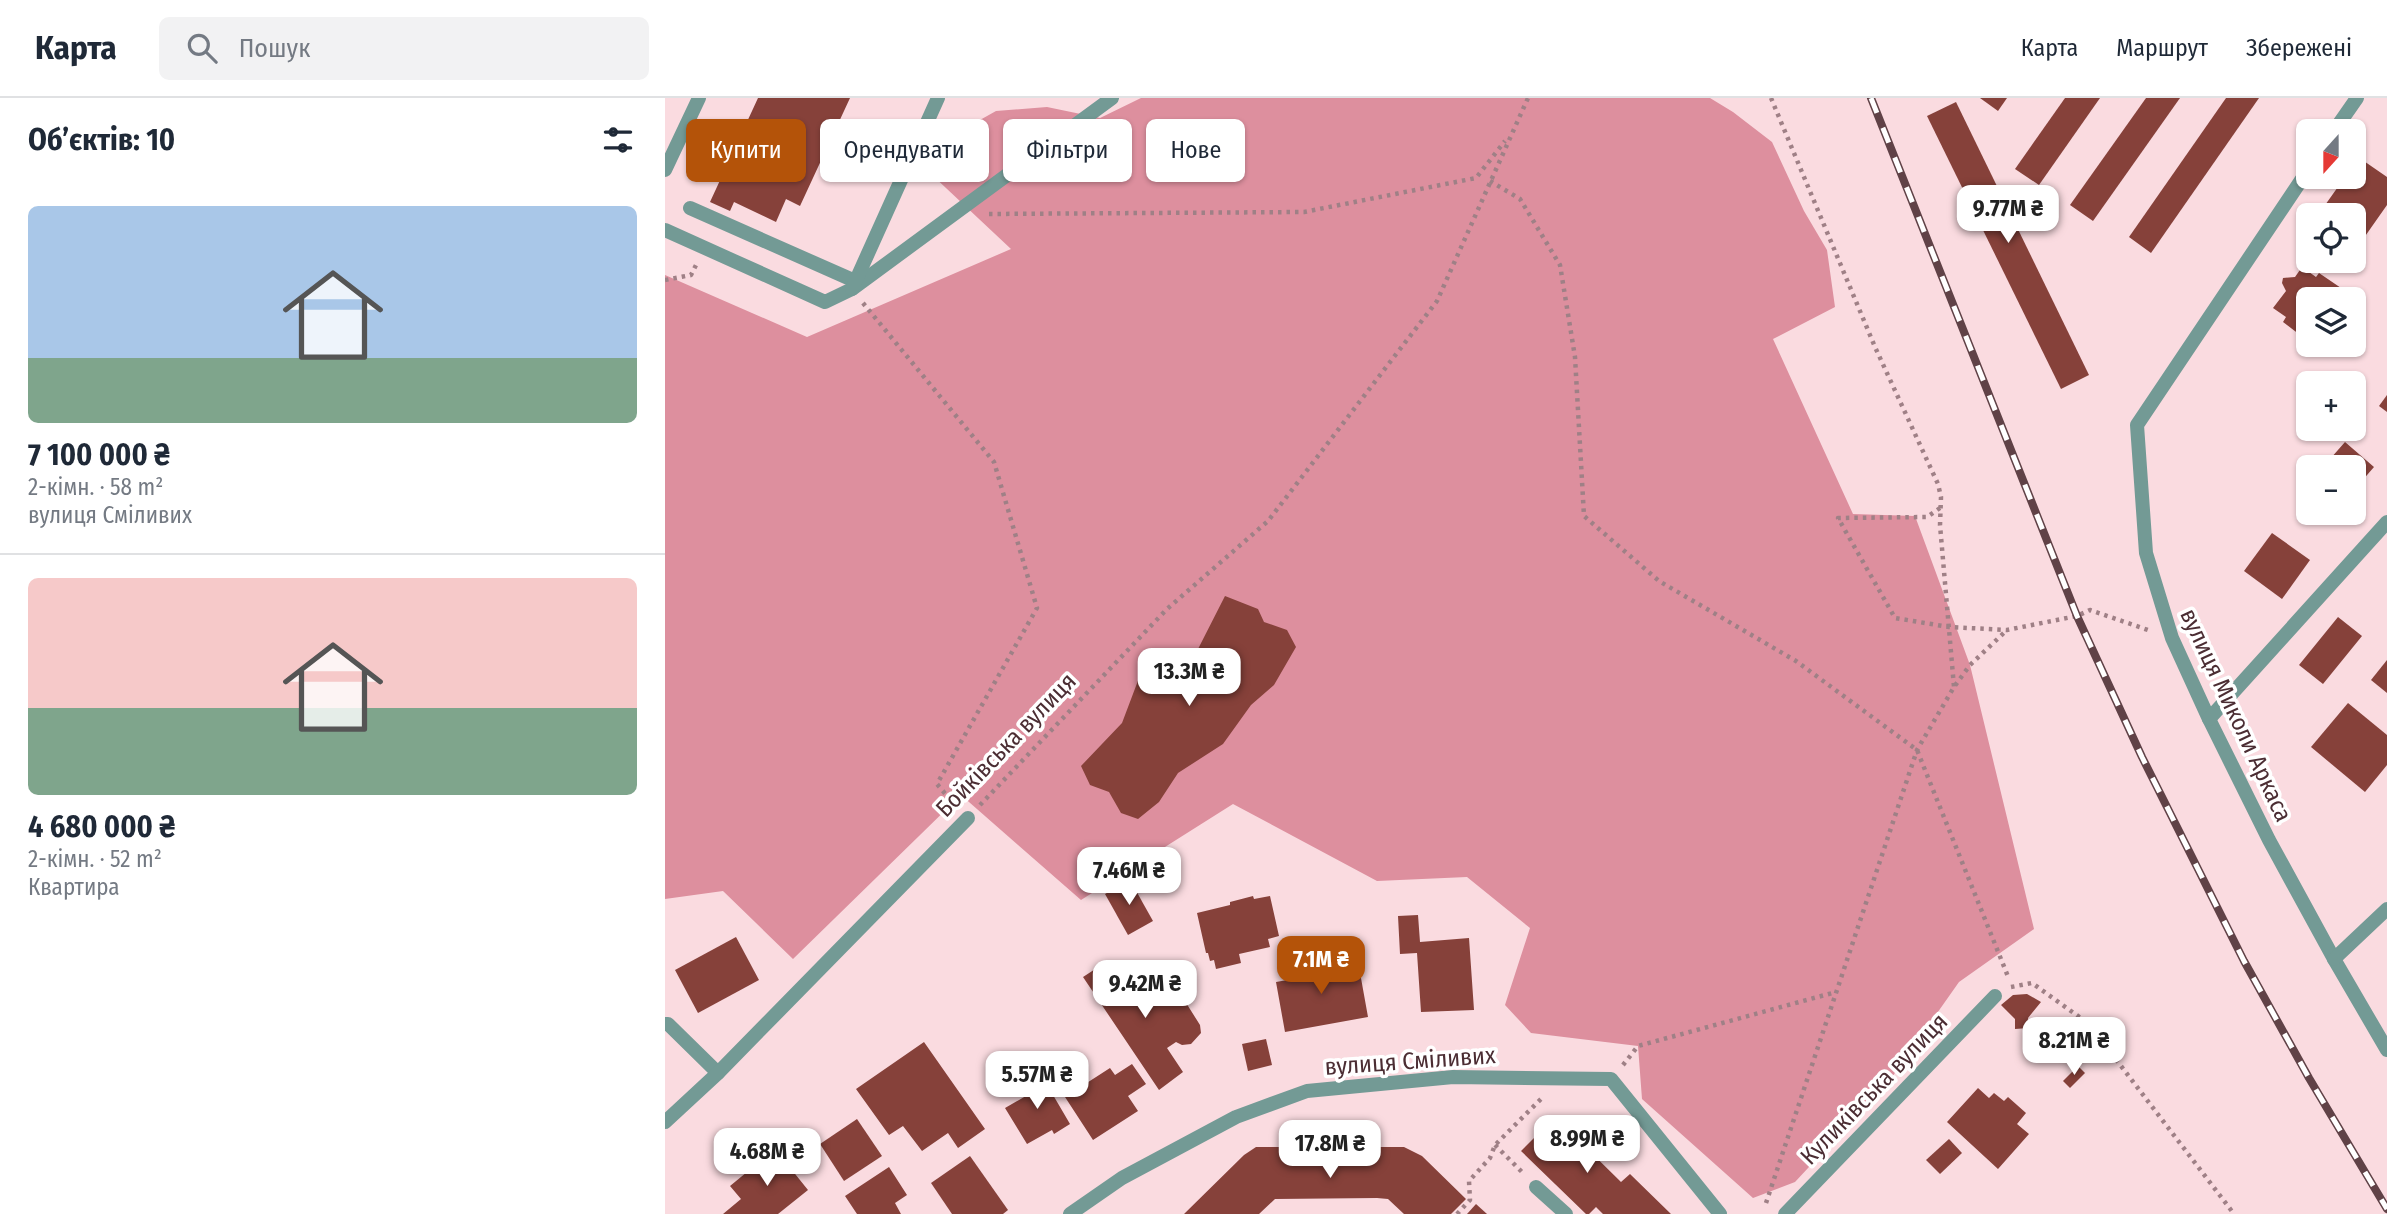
<!DOCTYPE html>
<html lang="uk">
<head>
<meta charset="utf-8">
<style>
  body { margin:0; font-family:"Fira Sans Condensed",sans-serif; background:#f2f2f3; color:#1f2937; height:100vh; display:flex; flex-direction:column; font-size:26px; white-space:nowrap }
  * { box-sizing:border-box; margin:0 }
  p { font-size:23px; color:#747a83 }
  .icon { flex:none; width:38px; height:38px; fill:none; stroke:currentColor; stroke-width:2; stroke-linecap:round; stroke-linejoin:round }
  .map { position:relative; flex:1; overflow:hidden }
  .drawer { display:flex; flex-direction:column; background:#fff; width:665px }
  .drawer>* { flex:none }
  .hud { position:absolute; left:21px; top:21px; width:665px; height:63px; display:flex; gap:14px }
  .needle { width:46px; rotate:201deg }
  .controls { position:absolute; left:1631px; top:21px; display:grid; gap:14px }
  .controls a { display:grid; place-items:center; width:70px; height:70px; border-radius:10px; background:#fff; box-shadow:0 2px 5px #0004; font-size:35px }
  .price { position:absolute; translate:-50% -60px; padding:0 16px; border-radius:14px; background:#fff; color:#222; font-size:23px; line-height:46px; filter:drop-shadow(0 2px 4px #0008) }
  .price::after { content:''; position:absolute; left:50%; top:42px; width:21px; height:16px; margin-left:-10px; background:inherit; clip-path:polygon(0 0,100% 0,50% 100%) }
  .price.on { background:#b45309; color:#fff }
  ul { padding:0; list-style:none }
  li { display:grid; align-content:center; gap:14px; height:371px; padding:0 28px }
  li+li { border-top:2px solid #e0e1e3 }
  li span { display:grid; place-items:center; height:217px; border-radius:10px; color:#555 }
  li>.icon { margin-inline-start:auto }
  span .icon { width:126px; height:126px; fill:#fffc; stroke-width:1 }
  li b { font-size:30px }
  h2 { display:flex; justify-content:space-between; align-items:center; height:84px; padding:0 28px; font-size:30px }
  .pill { padding:0 24px; border-radius:10px; background:#fff; box-shadow:0 2px 5px #0004; font-size:24px; line-height:63px }
  .pill.on { background:#b45309; color:#fff }
  header { display:flex; align-items:center; gap:42px; box-sizing:border-box; height:98px; padding:0 35px; background:#fff; border-bottom:2px solid #e0e1e3 }
  header strong { font-size:33px }
  nav { display:flex; gap:38px; margin-inline-start:auto; font-size:24px }
  .search { width:490px; height:63px; background:#f2f2f3; display:flex; align-items:center; gap:18px; box-sizing:border-box; padding:0 24px; border-radius:10px; color:#747a83; font-size:26px }
  main { display:flex; flex:1; min-height:0 }
  .map>svg:first-child { display:block }
</style>
</head>
<body>
<header>
<strong>Карта</strong>
<div class="search"><svg class="icon" aria-label="search" viewBox="0 0 24 24"><circle cx="10" cy="10" r="6"/><path d="M15 15l6 6"/></svg>Пошук</div>
<nav><a>Карта</a><a>Маршрут</a><a>Збережені</a></nav>
</header>
<main>
<section class="drawer">
<h2>Об’єктів: 10<svg class="icon" aria-label="filters" viewBox="0 0 24 24"><path d="M4 7h16M4 17h16"/><circle cx="9" cy="7" r="2"/><circle cx="15" cy="17" r="2"/></svg></h2>
<ul>
<li><span style="background:linear-gradient(#a9c7e8 70%,#7fa58c 0)"><svg class="icon" aria-label="home" viewBox="0 0 24 24"><path d="M3 11l9-7 9 7M6 9v11h12V9"/></svg></span><div><b>7 100 000 ₴</b><p>2-кімн. · 58 m²</p><p>вулиця Сміливих</p></div></li>
<li><span style="background:linear-gradient(#f6c9c9 60%,#7fa58c 0)"><svg class="icon" aria-label="home" viewBox="0 0 24 24"><path d="M3 11l9-7 9 7M6 9v11h12V9"/></svg></span><div><b>4 680 000 ₴</b><p>2-кімн. · 52 m²</p><p>Квартира</p></div></li>
</ul>
</section>
<div class="map">
<svg width="1722" height="1116" viewBox="0 0 1722 1116">
  <rect width="100%" height="100%" fill="#fadbe0"/>
  <path fill="#dd8f9e" d="M476,0H1045L1068,14L1107,44L1139,113L1162,152L1170,209L1108,241L1188,416L1250,418L1305,567L1369,831L1294,884L1225,982L1130,1084L1088,1100L977,1001L973,948L866,935L840,907L865,830L802,779L712,783L568,706L416,802L296,697L128,861L58,793L0,801V177L142,239L346,151L265,75L306,27L331,13L382,9L435,20Z"/>
  <g fill="#86413a">
    <path d="M93,0H185L135,108L121,101L111,124L69,104L65,113L45,104Z"/>
    <path d="M1315,0H1342L1333,13Z"/>
    <path d="M1400,0H1435L1374,87L1350,71Z"/>
    <path d="M1481,0H1515L1428,123L1405,107Z"/>
    <path d="M1561,0H1594L1486,155L1464,139Z"/>
    <path d="M1291,4L1424,277L1396,291L1262,18Z"/>
    <path d="M1693,59L1722,79V107L1689,154V117H1653L1680,79H1689V66Z"/>
    <path d="M1637,169L1651,179L1654,175L1676,190L1672,196L1679,201H1643V236L1639,240L1618,224L1621,219L1608,210L1621,193L1617,185L1618,180L1630,179Z"/>
    <path d="M1722,297V314L1714,308Z"/>
    <path d="M1680,344L1709,369L1689,392V369H1658Z"/>
    <path d="M1607,435L1645,462L1617,501L1579,473Z"/>
    <path d="M560,498L593,511L599,524L622,532L631,549L609,587L586,607L558,646L513,675L494,704L473,721L456,715L444,694L425,687L416,668L457,625L474,580L532,553Z"/>
    <path d="M1673,519L1697,538L1658,586L1634,567Z"/>
    <path d="M1722,562V595L1706,582Z"/>
    <path d="M1683,605L1722,637V667L1700,694L1646,649Z"/>
    <path d="M465,782L488,823L463,837L440,796Z"/>
    <path d="M588,798L589,801L605,798L614,838L603,841L605,849L574,856L576,865L551,871L549,862L545,863L543,855H541L532,815L565,807V804Z"/>
    <path d="M753,817L755,844L804,840L809,912L756,914L752,855L735,856L733,818Z"/>
    <path d="M71,839L94,882L33,915L10,872Z"/>
    <path d="M645,862L648,877L667,873L666,867L691,863L692,869H694L703,919L620,934L611,884L628,881L625,866Z"/>
    <path d="M459,863L487,901L518,900L535,927L536,935L526,946L517,947L511,944L502,950L518,974L494,992L418,879L438,866L442,872Z"/>
    <path d="M1362,896L1376,904L1363,920L1364,930L1350,931V921L1336,907L1348,897Z"/>
    <path d="M601,941L607,967L583,973L577,946Z"/>
    <path d="M259,944L320,1031L293,1050L283,1035L257,1053L238,1028L224,1037L191,991Z"/>
    <path d="M467,966L481,986L463,998L473,1013L428,1042L400,999L445,970L450,977Z"/>
    <path d="M1413,968L1420,975L1405,990L1398,983Z"/>
    <path d="M374,973L405,1026L389,1036L387,1032L362,1046L340,1010L366,995L359,983Z"/>
    <path d="M1313,990L1324,1000L1329,995L1339,1003L1343,999L1361,1015L1352,1026L1364,1036L1333,1071L1282,1024Z"/>
    <path d="M890,1019L956,1084L965,1076L1006,1116H938L931,1109L924,1116H921L856,1053Z"/>
    <path d="M192,1021L217,1058L179,1083L155,1046Z"/>
    <path d="M1284,1041L1297,1055L1275,1076L1261,1062Z"/>
    <path d="M591,1049H739L757,1058L801,1101L786,1116H739L723,1101L712,1100L610,1101L594,1116H519L579,1057Z"/>
    <path d="M110,1051L143,1092L113,1116H58L76,1101L65,1088Z"/>
    <path d="M305,1058L343,1112L338,1116H287L266,1085Z"/>
    <path d="M224,1069L242,1097L230,1105L236,1116H192L180,1098Z"/>
    <path d="M811,1106L822,1116H802Z"/>
  </g>
  <g fill="none" stroke-linecap="round" stroke-linejoin="round">
    <g stroke="#9f8086" stroke-width="4.5" stroke-dasharray="3.5 5" stroke-linecap="butt">
      <path d="M1106,0L1210,249L1273,386L1276,399L1275,427L1289,589"/>
      <path d="M825,83L855,101L895,167L910,259L919,418L994,483L1131,563L1252,652L1344,881"/>
      <path d="M324,116L639,114L811,80L840,43"/>
      <path d="M0,182L26,177L31,167"/>
      <path d="M198,205L329,364L372,510L272,686L288,705"/>
      <path d="M1275,410L1262,419L1173,420L1230,520L1284,529L1342,532L1412,518L1425,512L1483,532"/>
      <path d="M315,707L502,511L603,423L772,203L863,0"/>
      <path d="M1346,889L1367,885L1424,926L1569,1116"/>
      <path d="M958,967L973,948L1171,894"/>
      <path d="M830,1047L859,1076"/>
      <path d="M1101,1105L1252,652L1289,589L1305,567L1342,532"/>
      <path d="M792,1116L805,1102L804,1083L825,1060L830,1047L876,1001"/>
    </g>
    <g stroke="#739a95" stroke-width="14">
      <path d="M0,72L34,0"/>
      <path d="M25,110L190,183"/>
      <path d="M0,132L160,204L187,191L447,0"/>
      <path d="M0,926H3L53,975"/>
      <path d="M0,1024L53,975L303,720"/>
      <path d="M871,1089L901,1116"/>
    </g>
    <g stroke="#739a95" stroke-width="14">
      <path d="M1669,33L1692,0"/>
      <path d="M1643,72L1472,327L1481,455L1507,540L1544,621L1604,742L1669,861L1722,952"/>
      <path d="M187,191L273,0"/>
      <path d="M1544,621L1722,424"/>
      <path d="M1669,861L1722,811"/>
      <path d="M405,1116L457,1080L571,1019L642,993L788,979L946,981L1055,1116"/>
      <path d="M1120,1116L1330,898"/>
    </g>
    <g stroke="#604247" stroke-width="8">
      <path id="rail" d="M1206,0L1412,518L1477,659L1579,863L1644,980L1722,1111"/>
    </g>
    <use href="#rail" stroke="#fff" stroke-width="5" stroke-dasharray="16" stroke-linecap="butt"/>
  </g>
  <g text-anchor="middle" dominant-baseline="central" stroke-width="7" stroke-linejoin="round" paint-order="stroke">
    <g font-size="24" fill="#4b2d33" stroke="#fff">
      <text transform="translate(1571 617) rotate(65)">вулиця Миколи Аркаса</text>
      <text transform="translate(341 647) rotate(-46)">Бойківська вулиця</text>
      <text transform="translate(745 963) rotate(-4)">вулиця Сміливих</text>
      <text transform="translate(1209 991) rotate(-46)">Куликівська вулиця</text>
    </g>
  </g>
</svg>
<div class="controls">
<a><svg class="needle" viewBox="-14 -14 28 28"><path d="M0-13l5 13h-10z" fill="#e53935"/><path d="M0 13l5-13h-10z" fill="#747a83"/></svg></a>
<a><svg class="icon" aria-label="locate" viewBox="0 0 24 24"><circle cx="12" cy="12" r="6"/><path d="M12 2v4M12 18v4M2 12h4M18 12h4"/></svg></a>
<a><svg class="icon" aria-label="layers" viewBox="0 0 24 24"><path d="M12 4l9 5-9 5-9-5zM3 14l9 5 9-5"/></svg></a>
<a>+</a>
<a>−</a>
</div>
<b class="price" style="left:1343px;top:147px">9.77M ₴</b>
<b class="price" style="left:524px;top:610px">13.3M ₴</b>
<b class="price" style="left:464px;top:809px">7.46M ₴</b>
<b class="price on" style="left:656px;top:898px">7.1M ₴</b>
<b class="price" style="left:480px;top:922px">9.42M ₴</b>
<b class="price" style="left:1409px;top:979px">8.21M ₴</b>
<b class="price" style="left:372px;top:1013px">5.57M ₴</b>
<b class="price" style="left:922px;top:1077px">8.99M ₴</b>
<b class="price" style="left:665px;top:1082px">17.8M ₴</b>
<b class="price" style="left:102px;top:1090px">4.68M ₴</b>
<div class="hud">
<a class="pill on">Купити</a>
<a class="pill">Орендувати</a>
<a class="pill">Фільтри</a>
<a class="pill">Нове</a>
</div>
</div>
</main>
</body>
</html>
